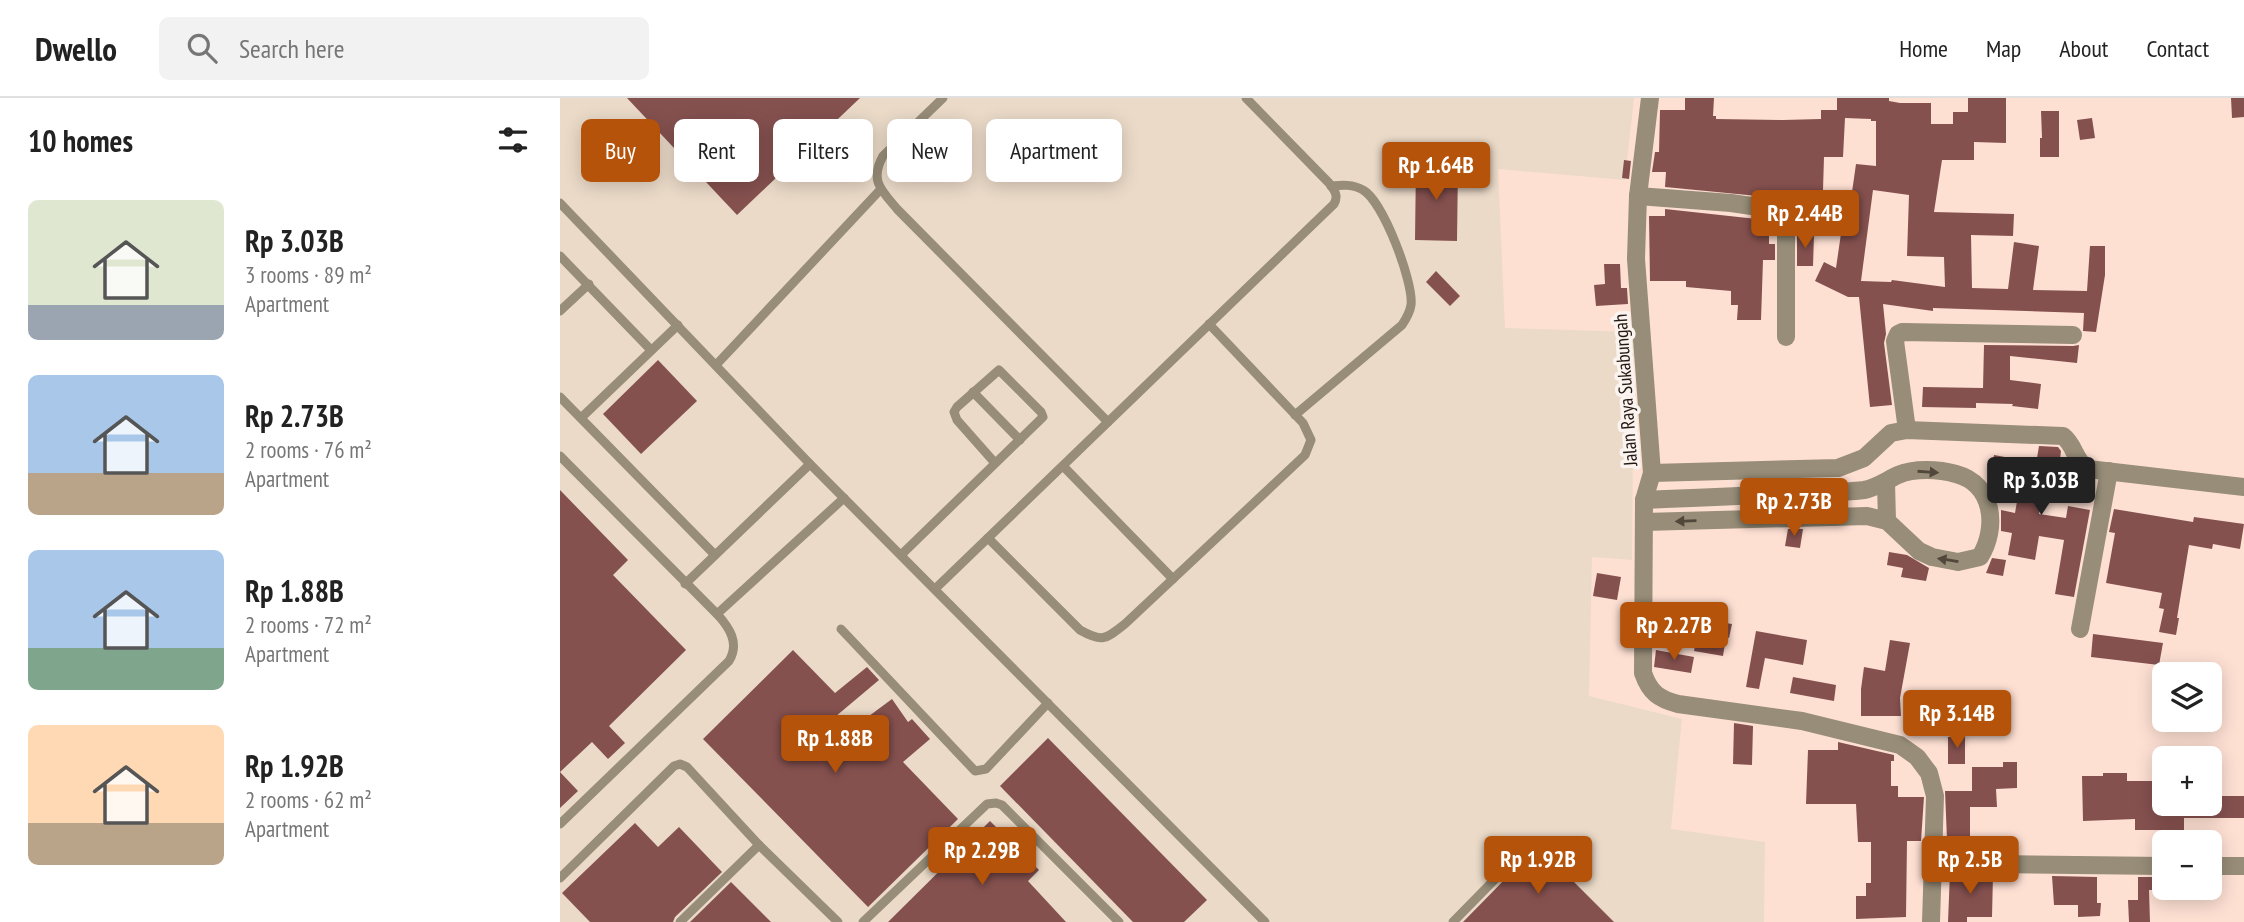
<!DOCTYPE html>
<html lang="en">
<head>
<meta charset="utf-8">
<style>
  body { margin:0; font-family:"PT Sans Narrow",sans-serif; background:#f2f2f2; color:#222; height:100vh; display:flex; flex-direction:column; font-size:26px; white-space:nowrap }
  * { box-sizing:border-box; margin:0 }
  p { font-size:23px; color:#767676 }
  .icon { flex:none; width:38px; height:38px; fill:none; stroke:currentColor; stroke-width:2; stroke-linecap:round; stroke-linejoin:round }
  .map { position:relative; flex:1; overflow:hidden }
  .sheet { display:flex; flex-direction:column; background:#fff; width:560px }
  .sheet>* { flex:none }
  .banner { position:absolute; left:21px; top:21px; width:665px; height:63px; display:flex; gap:14px }
  .fabs { position:absolute; left:1592px; top:564px; display:grid; gap:14px }
  .fabs a { display:grid; place-items:center; width:70px; height:70px; border-radius:10px; background:#fff; box-shadow:0 4px 18px #0003; font-size:35px }
  .price { position:absolute; translate:-50% -60px; padding:0 16px; border-radius:7px; background:#b45309; color:#fff; font-size:23px; line-height:46px; filter:drop-shadow(0 2px 4px #0008) }
  .price::after { content:''; position:absolute; left:50%; top:42px; width:21px; height:16px; margin-left:-10px; background:inherit; clip-path:polygon(0 0,100% 0,50% 100%) }
  .price.active { background:#222; color:#fff }
  ul { padding:0; list-style:none }
  li { display:flex; align-items:center; gap:21px; height:175px; padding:0 28px }
  li span { display:grid; place-items:center; flex:none; width:196px; height:140px; border-radius:10px; color:#555 }
  li>.icon { margin-inline-start:auto }
  span .icon { width:84px; height:84px; fill:#fffc; stroke-width:1 }
  li b { font-size:30px }
  h2 { display:flex; justify-content:space-between; align-items:center; height:84px; padding:0 28px; font-size:30px }
  .chip { padding:0 24px; border-radius:10px; background:#fff; box-shadow:0 4px 18px #0003; font-size:24px; line-height:63px }
  .chip.active { background:#b45309; color:#fff }
  header { display:flex; align-items:center; gap:42px; box-sizing:border-box; height:98px; padding:0 35px; background:#fff; border-bottom:2px solid #e0e0e0 }
  header strong { font-size:33px }
  nav { display:flex; gap:38px; margin-inline-start:auto; font-size:24px }
  .search { width:490px; height:63px; background:#f2f2f2; display:flex; align-items:center; gap:18px; box-sizing:border-box; padding:0 24px; border-radius:10px; color:#767676; font-size:26px }
  main { display:flex; flex:1; min-height:0 }
  .map>svg:first-child { display:block }
</style>
</head>
<body>
<header>
<strong>Dwello</strong>
<div class="search"><svg class="icon" aria-label="search" viewBox="0 0 24 24"><circle cx="10" cy="10" r="6"/><path d="M15 15l6 6"/></svg>Search here</div>
<nav><a>Home</a><a>Map</a><a>About</a><a>Contact</a></nav>
</header>
<main>
<section class="sheet">
<h2>10 homes<svg class="icon" aria-label="filters" viewBox="0 0 24 24"><path d="M4 7h16M4 17h16"/><circle cx="9" cy="7" r="2"/><circle cx="15" cy="17" r="2"/></svg></h2>
<ul>
<li><span style="background:linear-gradient(#dfe7d0 75%,#9aa5b1 0)"><svg class="icon" aria-label="home" viewBox="0 0 24 24"><path d="M3 11l9-7 9 7M6 9v11h12V9"/></svg></span><div><b>Rp 3.03B</b><p>3 rooms · 89 m²</p><p>Apartment</p></div></li>
<li><span style="background:linear-gradient(#a9c7e8 70%,#b9a48a 0)"><svg class="icon" aria-label="home" viewBox="0 0 24 24"><path d="M3 11l9-7 9 7M6 9v11h12V9"/></svg></span><div><b>Rp 2.73B</b><p>2 rooms · 76 m²</p><p>Apartment</p></div></li>
<li><span style="background:linear-gradient(#a9c7e8 70%,#7fa58c 0)"><svg class="icon" aria-label="home" viewBox="0 0 24 24"><path d="M3 11l9-7 9 7M6 9v11h12V9"/></svg></span><div><b>Rp 1.88B</b><p>2 rooms · 72 m²</p><p>Apartment</p></div></li>
<li><span style="background:linear-gradient(#ffd9b3 70%,#b9a48a 0)"><svg class="icon" aria-label="home" viewBox="0 0 24 24"><path d="M3 11l9-7 9 7M6 9v11h12V9"/></svg></span><div><b>Rp 1.92B</b><p>2 rooms · 62 m²</p><p>Apartment</p></div></li>
</ul>
</section>
<div class="map">
<svg width="1684" height="824" viewBox="0 0 1684 824">
  <rect width="100%" height="100%" fill="#fee0d3"/>
  <path fill="#ebdac8" d="M0,0H1074L1065,82L938,71L945,230L1074,234L1072,462L1032,459L1029,598L1122,621L1111,731L1205,744L1204,824H0Z"/>
  <g fill="#85514f" fill-rule="evenodd">
    <path d="M67,0H300L177,117Z"/>
    <path d="M1125,0H1154L1153,18H1156V21L1223,22L1261,21V12H1277V0H1329V3L1340,5H1371V26H1393V14H1408V0H1446V45L1414,44V62H1382L1374,114L1454,116L1453,138L1411,137L1412,190L1448,191L1454,144L1479,148L1473,192L1527,193L1530,148H1545V177L1536,234L1523,233L1524,215L1373,210V213L1323,206L1326,236L1324,245L1332,307L1310,309L1299,199H1288L1255,183L1264,164L1276,170L1286,101H1291L1296,66L1316,68V23H1311V21L1285,20L1283,59H1264L1263,92H1251V95H1208V99L1105,89L1106,74H1092L1095,54H1099L1100,12H1125ZM1313,92L1349,97L1347,158L1384,159L1385,189L1332,182L1331,184L1301,183Z"/>
    <path d="M1671,0H1684V19L1672,20Z"/>
    <path d="M1481,13H1499V59H1480V40H1482Z"/>
    <path d="M1532,20L1535,40L1520,42L1517,22Z"/>
    <path d="M1064,62L1071,63L1069,81L1062,80Z"/>
    <path d="M856,65L898,66L897,143L855,142Z"/>
    <path d="M1105,111L1206,122V128H1209V146H1215V162H1203L1201,222H1177L1178,207H1171V193L1126,189V183H1090L1089,118H1105Z"/>
    <path d="M1237,136H1254L1253,168H1237Z"/>
    <path d="M1044,166H1060L1061,190H1067L1068,206L1036,208L1034,187L1045,186Z"/>
    <path d="M876,173L900,198L890,208L866,184Z"/>
    <path d="M1424,247L1513,248L1519,247L1517,265L1450,258V282L1481,286L1478,311L1452,308L1453,306L1416,305V310L1362,309L1363,289L1423,290Z"/>
    <path d="M98,262L137,303L81,356L43,316Z"/>
    <path d="M1479,348L1498,349L1501,353L1500,361L1490,359L1479,416L1506,420L1508,408L1530,412L1514,499L1495,496L1504,442L1479,438L1475,462L1448,457L1452,435L1441,433V412L1455,415L1460,386L1430,381L1434,357L1472,364L1473,359L1477,360Z"/>
    <path d="M0,392L68,462L53,477L126,552L49,628L65,645L48,661L32,644L0,674L18,693L0,710Z"/>
    <path d="M1554,411L1633,424L1634,419L1684,426L1680,451L1653,446L1652,451L1629,447L1617,520H1619L1616,537L1599,534L1604,511L1599,510L1602,495L1546,485L1555,435L1549,434Z"/>
    <path d="M1228,431H1243L1240,450L1225,448Z"/>
    <path d="M1329,454L1347,457L1369,470L1366,483L1341,479L1343,470L1327,467Z"/>
    <path d="M1432,460L1446,462L1443,478L1426,475Z"/>
    <path d="M1037,475L1061,479L1057,502L1033,498Z"/>
    <path d="M1140,521L1172,526L1169,540L1166,539L1163,558L1134,553Z"/>
    <path d="M1196,533L1247,542L1243,567L1205,560L1199,591L1186,589Z"/>
    <path d="M1533,536L1603,545L1599,567L1531,559Z"/>
    <path d="M1330,542L1350,545L1340,600L1341,618H1301V591L1304,569L1325,573Z"/>
    <path d="M233,552L275,595L307,569L319,582L244,645L255,658L332,601L348,624L352,621L370,641L343,664L398,721L308,809L143,641Z"/>
    <path d="M1096,552L1134,559L1131,575L1094,569Z"/>
    <path d="M1233,579L1276,587L1274,603L1230,595Z"/>
    <path d="M1174,625L1193,628L1192,667L1173,666Z"/>
    <path d="M1405,638V666H1388V639Z"/>
    <path d="M488,640L647,802L624,824H573L440,688Z"/>
    <path d="M1278,644L1334,657V663H1331V688H1338V699H1364L1361,743H1347L1346,819L1296,821V798H1306V785H1311V744H1298L1296,706H1246L1248,652H1278Z"/>
    <path d="M1443,664H1457V690L1436,691L1437,709H1410V742H1387L1385,693H1412V669H1443Z"/>
    <path d="M1543,675H1567V683H1604L1605,705H1650V698H1684V720H1624V736H1605L1604,732H1575V721L1523,723L1522,678H1543Z"/>
    <path d="M430,723L479,772L468,783L506,824H328Z"/>
    <path d="M75,725L98,749L119,729L162,774L115,819L113,824H30L2,795Z"/>
    <path d="M976,746L1054,824H903L952,774L954,767Z"/>
    <path d="M1390,774L1433,777L1432,819H1407V824H1388Z"/>
    <path d="M1492,778L1537,779V805H1541L1540,818L1518,819V807H1494Z"/>
    <path d="M1578,779H1594V792H1589L1590,824H1569L1568,802H1578Z"/>
    <path d="M171,784L211,824H130Z"/>
  </g>
  <g fill="none" stroke-linecap="round" stroke-linejoin="round">
    <g stroke="#978d78" stroke-width="9">
      <path d="M383,0L323,58C309,83 322,93 338,112L548,324"/>
      <path d="M0,105L250,366L705,824"/>
      <path d="M0,158L91,252"/>
      <path d="M0,213L29,186"/>
      <path d="M156,267L321,91"/>
      <path d="M413,294L460,342"/>
      <path d="M0,299L155,457"/>
      <path d="M735,317L842,227C846,221 850,214 851,207C854,185 823,103 803,92C793,86 782,87 771,88"/>
      <path d="M21,320L118,227"/>
      <path d="M0,358L157,516"/>
      <path d="M503,368L613,481"/>
      <path d="M428,440L520,532C543,545 546,541 566,525L745,357L751,342L743,325L649,226"/>
      <path d="M341,457L483,319L481,314L439,272L397,309L394,314L397,322L435,365"/>
      <path d="M125,486L250,366"/>
      <path d="M375,491L774,106C779,97 774,92 769,85L686,0"/>
      <path d="M281,531L415,673L426,671L488,605"/>
      <path d="M0,726L169,563C180,545 169,529 157,516L284,400"/>
      <path d="M0,780L114,668L120,666L127,669L199,747L278,824"/>
      <path d="M120,824L199,747"/>
      <path d="M303,824L427,706L436,705L442,707L559,824"/>
      <path d="M893,824L947,769"/>
    </g>
    <g stroke="#978d78" stroke-width="18">
      <path d="M1078,98L1171,105L1226,113L1264,116"/>
      <path d="M1226,239V113"/>
      <path d="M1347,332L1335,243L1338,236L1342,234L1513,237"/>
      <path d="M1092,375L1278,370L1304,360L1331,335L1347,332L1503,338C1515,347 1515,364 1528,371L1684,389"/>
      <path d="M1326,384L1327,423"/>
      <path d="M1084,402C1134,400 1184,398 1234,395C1257,394 1281,395 1304,392C1316,390 1327,382 1338,377C1354,370 1379,371 1396,376C1434,386 1438,430 1420,459L1398,464L1372,459L1359,453L1327,423L1307,418L1084,424"/>
      <path d="M1520,531L1549,373"/>
      <path d="M1375,762L1430,766L1605,768"/>
      <path d="M1650,768H1684"/>
    </g>
    <path stroke="#978d78" stroke-width="18" d="M1090,0L1078,98L1076,161L1092,375L1084,402L1083,575C1090,595 1099,601 1118,606L1242,623L1340,647L1357,659L1369,675L1375,698L1371,824"/>
  </g>
  <defs><path id="oneway-solid" d="M-6-.8H1V-3.2L6.5 0L1 3.2V.8H-6Z" transform="scale(1.75)"/></defs>
  <g fill="#52473b">
    <use href="#oneway-solid" transform="translate(1368 374) rotate(4)"/>
    <use href="#oneway-solid" transform="translate(1126 423) rotate(178)"/>
    <use href="#oneway-solid" transform="translate(1388 462) rotate(-171)"/>
  </g>
  <g text-anchor="middle" dominant-baseline="central" stroke-width="7" stroke-linejoin="round" paint-order="stroke">
    <g font-size="19" fill="#241812" stroke="#faf3ef">
      <text transform="translate(1065 292) rotate(-94)">Jalan Raya Sukabungah</text>
    </g>
  </g>
</svg>
<div class="fabs">
<a><svg class="icon" aria-label="layers" viewBox="0 0 24 24"><path d="M12 4l9 5-9 5-9-5zM3 14l9 5 9-5"/></svg></a>
<a>+</a>
<a>−</a>
</div>
<b class="price" style="left:876px;top:104px">Rp 1.64B</b>
<b class="price" style="left:1245px;top:152px">Rp 2.44B</b>
<b class="price active" style="left:1481px;top:419px">Rp 3.03B</b>
<b class="price" style="left:1234px;top:440px">Rp 2.73B</b>
<b class="price" style="left:1114px;top:564px">Rp 2.27B</b>
<b class="price" style="left:1397px;top:652px">Rp 3.14B</b>
<b class="price" style="left:275px;top:677px">Rp 1.88B</b>
<b class="price" style="left:422px;top:789px">Rp 2.29B</b>
<b class="price" style="left:978px;top:798px">Rp 1.92B</b>
<b class="price" style="left:1410px;top:798px">Rp 2.5B</b>
<div class="banner">
<a class="chip active">Buy</a>
<a class="chip">Rent</a>
<a class="chip">Filters</a>
<a class="chip">New</a>
<a class="chip">Apartment</a>
</div>
</div>
</main>
</body>
</html>
